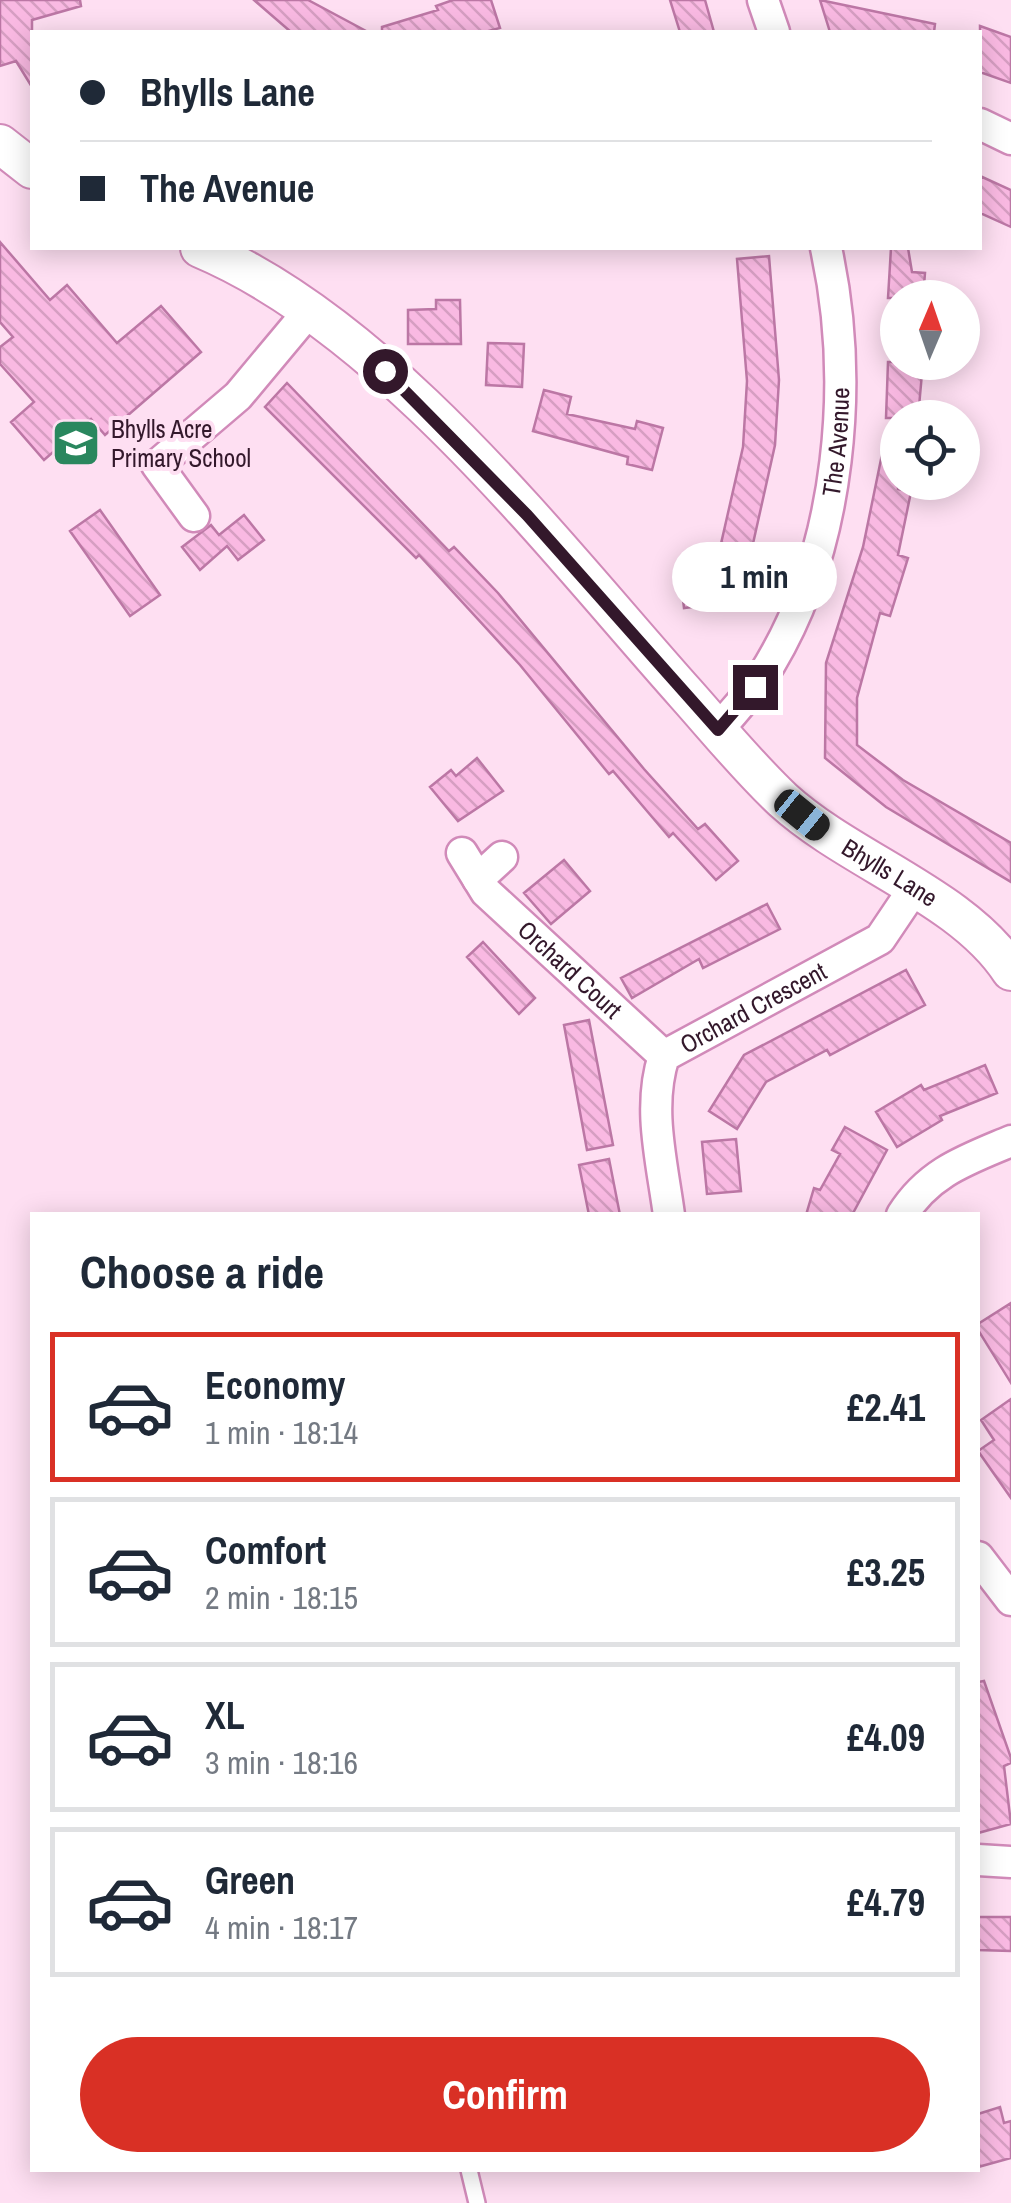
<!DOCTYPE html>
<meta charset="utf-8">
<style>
:root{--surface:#fff;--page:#f2f2f3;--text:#1f2937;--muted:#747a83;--line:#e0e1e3;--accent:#d93025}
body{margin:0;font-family:"Archivo Narrow",sans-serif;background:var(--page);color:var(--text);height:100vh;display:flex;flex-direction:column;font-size:38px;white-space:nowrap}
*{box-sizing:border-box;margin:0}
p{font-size:32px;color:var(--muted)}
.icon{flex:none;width:55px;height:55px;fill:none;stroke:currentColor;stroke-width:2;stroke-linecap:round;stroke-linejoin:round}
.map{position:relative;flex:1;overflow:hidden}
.drawer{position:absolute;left:30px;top:1212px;width:950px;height:960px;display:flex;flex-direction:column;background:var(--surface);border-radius:0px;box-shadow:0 5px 25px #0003}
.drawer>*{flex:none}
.banner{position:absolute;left:30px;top:30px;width:952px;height:220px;border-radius:0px;box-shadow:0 5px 25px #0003;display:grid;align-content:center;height:220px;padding:0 50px;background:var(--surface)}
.needle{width:65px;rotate:2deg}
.fabs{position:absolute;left:880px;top:280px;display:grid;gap:20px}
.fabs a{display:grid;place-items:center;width:100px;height:100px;border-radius:50%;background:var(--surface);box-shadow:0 5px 25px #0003;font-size:50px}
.end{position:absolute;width:45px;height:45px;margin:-22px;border:12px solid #33182b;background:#fff;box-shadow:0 0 0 5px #fff}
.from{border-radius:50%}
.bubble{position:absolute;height:70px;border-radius:35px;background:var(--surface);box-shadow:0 5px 25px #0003;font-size:32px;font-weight:700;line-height:70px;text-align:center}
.car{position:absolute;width:30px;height:60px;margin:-30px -15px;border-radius:12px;box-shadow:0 0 8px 2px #0007;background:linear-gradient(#222 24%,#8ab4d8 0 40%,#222 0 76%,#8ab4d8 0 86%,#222 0)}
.banner b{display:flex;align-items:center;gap:35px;height:95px;font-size:38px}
.banner b+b{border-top:2px solid var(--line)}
.banner i{width:25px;height:25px;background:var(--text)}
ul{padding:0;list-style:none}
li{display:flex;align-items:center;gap:30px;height:150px;margin:0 20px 15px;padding:0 30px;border:5px solid var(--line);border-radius:0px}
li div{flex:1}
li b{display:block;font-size:38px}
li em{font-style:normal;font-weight:700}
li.current{border-color:var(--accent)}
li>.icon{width:90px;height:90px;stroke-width:1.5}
h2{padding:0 50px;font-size:45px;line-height:120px}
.primary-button{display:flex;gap:20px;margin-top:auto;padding:20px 50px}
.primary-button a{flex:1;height:115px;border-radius:60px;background:var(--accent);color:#fff;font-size:40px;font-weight:700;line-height:115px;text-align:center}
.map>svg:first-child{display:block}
</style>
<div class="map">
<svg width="1011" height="2203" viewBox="0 0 1011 2203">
<defs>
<pattern id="building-back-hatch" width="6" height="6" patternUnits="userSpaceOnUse" patternTransform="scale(2.5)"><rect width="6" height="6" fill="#f9b9e2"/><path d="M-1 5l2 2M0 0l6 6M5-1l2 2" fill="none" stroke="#d69ec2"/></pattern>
</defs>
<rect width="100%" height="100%" fill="#fedff2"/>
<!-- building -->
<path fill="url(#building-back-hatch)" stroke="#bc77a5" stroke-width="2.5" d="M0,0H80L81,6L32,20V87L16,61L0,66Z
M254,0H308L368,32H291Z
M453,0H491L500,28L485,32H382V27L438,10L436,6Z
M670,0H705L714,32H680Z
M820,0L935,24L934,32H830Z
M980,26L1011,37V83L980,72Z
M980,176L1011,190V227L980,213Z
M0,242L50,300L67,285L117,343L161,306L201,352L105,435L91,419L44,460L11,422L34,402L0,364V347L13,337L0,322Z
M891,248H908L912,272L925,273L923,298H888Z
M769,256L779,380L775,445L750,557L741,555L746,600L684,608L680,574L715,570L743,447L747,381L737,259Z
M436,300H460L461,344H408V310L436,309Z
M488,343L524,344L522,387L486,385Z
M888,362H923L918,418H886Z
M287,383L449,551L454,547L498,593L644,769L698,829L705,824L738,861L716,880L673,833L669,837L613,771L609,774L520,665L419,555L416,558L265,407Z
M544,390L571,397L567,414L635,429L637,421L663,428L652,470L627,464L628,457L533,431Z
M887,430L898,431V489L911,492L898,555L908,558L890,616L880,613L857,698V745L903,780L1011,843V882L886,807L825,758L826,663L863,547Z
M100,510L160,595L130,616L70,531Z
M244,515L264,540L238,560L227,546L200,570L182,547L211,525L219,535Z
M477,758L503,791L458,821L430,787L451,770L456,776Z
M564,860L590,891L551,924L524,893Z
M767,904L780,929L703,968L699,959L632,998L621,978Z
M483,942L535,998L519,1014L467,957Z
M906,970L925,1005L830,1055L827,1050L766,1082L737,1129L709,1111L744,1055Z
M589,1020L613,1145L587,1150L564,1025Z
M985,1065L997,1093L940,1116L942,1120L897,1147L876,1112L921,1085L924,1090Z
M845,1127L887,1150L852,1215H806L814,1188L820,1190L840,1154L832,1150Z
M736,1139L741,1191L707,1194L702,1142Z
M609,1159L620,1215H589L579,1165Z
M1011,1303V1383L978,1330V1324Z
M1011,1399V1498L978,1451L994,1440L981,1420Z
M984,1681L1011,1758V1763L1004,1766L1011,1824L978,1833V1682Z
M978,1917H1011V1951L978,1950Z
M1000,2107L1004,2123L1011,2121V2158L978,2167V2114Z"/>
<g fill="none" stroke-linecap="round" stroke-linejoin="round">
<!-- service casing -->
<g stroke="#d18ab9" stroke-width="20">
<path id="service" d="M469,2170L477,2203"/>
</g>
<!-- minor casing -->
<g stroke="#d18ab9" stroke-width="35">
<g id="minor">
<path d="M763,0L774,32"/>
<path d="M980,124L1011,139"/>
<path d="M194,516L157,465L238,396L309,311"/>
<path id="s1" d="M718,730C736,708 756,688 770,664C841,545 855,381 826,248"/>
<path id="s2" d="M462,853L486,892L664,1056"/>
<path d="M478,879L502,857"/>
<path id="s3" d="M669,1215C662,1162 647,1107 664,1056L880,939L913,890"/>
<path d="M902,1215C929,1172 966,1160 1011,1141"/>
<path d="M978,1557L1011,1600"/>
<path d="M978,1860L1011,1862"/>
</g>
</g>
<!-- tertiary casing -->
<g stroke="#d18ab9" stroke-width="42">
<g id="tertiary">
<path d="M0,144L32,169"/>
<path id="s4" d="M200,248C387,327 552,544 686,694C718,730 748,767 783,800C850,861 963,897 1011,971"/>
</g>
</g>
<!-- service -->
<use href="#service" stroke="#fff" stroke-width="15"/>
<!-- minor -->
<use href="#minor" stroke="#fff" stroke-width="30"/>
<!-- tertiary -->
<use href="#tertiary" stroke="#fff" stroke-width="38"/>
</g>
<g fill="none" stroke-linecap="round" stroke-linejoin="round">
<!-- route -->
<path stroke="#33182b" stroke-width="12" d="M385,371L527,515L718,730L755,687"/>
</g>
<!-- icons -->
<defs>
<g id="school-square" transform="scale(2.5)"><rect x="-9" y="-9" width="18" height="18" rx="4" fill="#2a875e" stroke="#fedff2"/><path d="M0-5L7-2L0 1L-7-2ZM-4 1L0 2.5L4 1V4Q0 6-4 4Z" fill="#fff"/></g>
</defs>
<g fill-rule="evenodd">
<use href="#school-square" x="76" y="443"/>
</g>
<g text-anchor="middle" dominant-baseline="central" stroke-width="8" stroke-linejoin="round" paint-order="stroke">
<!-- poi labels -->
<g font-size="25" fill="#33182b" stroke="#fedff2" text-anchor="start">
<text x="111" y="429">Bhylls Acre<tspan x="111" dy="29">Primary School</tspan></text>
</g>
<!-- street labels -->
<g font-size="25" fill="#33182b" stroke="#fedff2">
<text stroke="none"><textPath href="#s1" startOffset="318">The Avenue</textPath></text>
<text stroke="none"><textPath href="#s4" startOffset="938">Bhylls Lane</textPath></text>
<text stroke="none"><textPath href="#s2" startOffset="160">Orchard Court</textPath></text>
<text stroke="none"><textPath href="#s3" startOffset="262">Orchard Crescent</textPath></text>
</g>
</g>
</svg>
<div class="fabs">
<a><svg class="needle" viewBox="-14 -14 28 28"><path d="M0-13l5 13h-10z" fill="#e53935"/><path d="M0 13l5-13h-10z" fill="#747a83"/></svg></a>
<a><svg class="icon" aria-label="locate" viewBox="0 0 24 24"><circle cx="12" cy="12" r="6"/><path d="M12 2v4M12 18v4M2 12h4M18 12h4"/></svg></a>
</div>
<i class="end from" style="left:385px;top:371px"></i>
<i class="end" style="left:755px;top:687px"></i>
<div class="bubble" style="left:672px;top:542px;width:165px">1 min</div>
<i class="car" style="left:802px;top:815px;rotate:129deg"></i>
<div class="banner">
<b><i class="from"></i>Bhylls Lane</b>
<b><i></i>The Avenue</b>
</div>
<section class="drawer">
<h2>Choose a ride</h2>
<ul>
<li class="current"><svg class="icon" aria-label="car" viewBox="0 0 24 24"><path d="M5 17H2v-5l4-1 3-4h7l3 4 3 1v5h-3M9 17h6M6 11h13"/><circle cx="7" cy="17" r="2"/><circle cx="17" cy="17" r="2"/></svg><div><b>Economy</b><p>1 min · 18:14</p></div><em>£2.41</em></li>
<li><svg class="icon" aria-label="car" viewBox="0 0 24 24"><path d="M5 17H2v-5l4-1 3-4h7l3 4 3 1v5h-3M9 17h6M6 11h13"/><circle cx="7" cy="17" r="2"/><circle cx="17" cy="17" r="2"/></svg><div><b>Comfort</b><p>2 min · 18:15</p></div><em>£3.25</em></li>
<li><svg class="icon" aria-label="car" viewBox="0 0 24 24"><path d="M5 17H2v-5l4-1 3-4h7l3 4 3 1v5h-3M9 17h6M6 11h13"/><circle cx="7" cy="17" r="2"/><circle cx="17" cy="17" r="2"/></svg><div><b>XL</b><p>3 min · 18:16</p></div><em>£4.09</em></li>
<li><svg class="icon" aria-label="car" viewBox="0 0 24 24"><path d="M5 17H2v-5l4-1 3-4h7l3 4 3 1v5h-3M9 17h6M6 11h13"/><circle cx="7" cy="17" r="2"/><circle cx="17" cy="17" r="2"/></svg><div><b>Green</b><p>4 min · 18:17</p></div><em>£4.79</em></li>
</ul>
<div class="primary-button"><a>Confirm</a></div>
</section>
</div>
